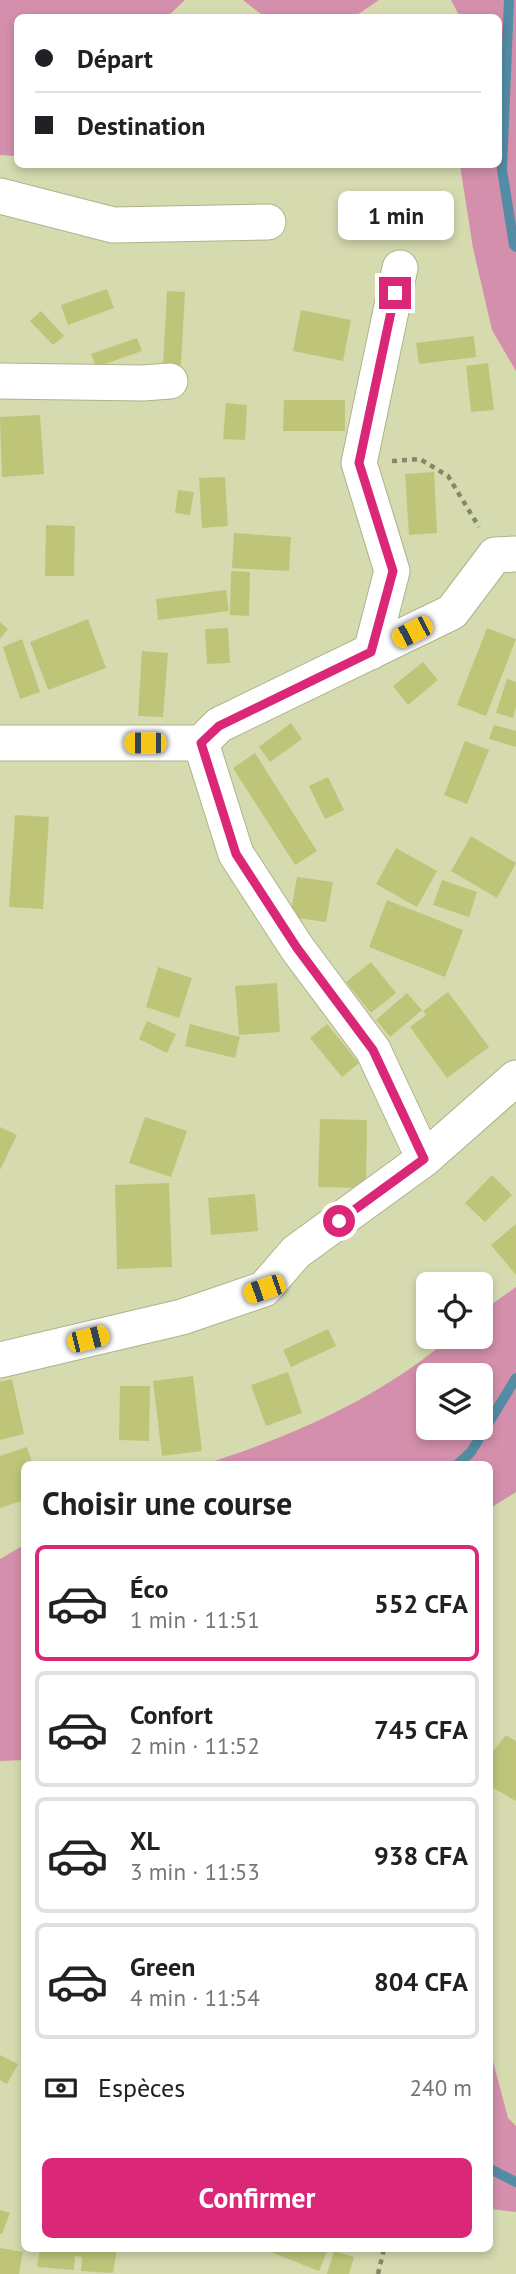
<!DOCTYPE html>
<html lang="fr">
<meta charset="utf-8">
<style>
:root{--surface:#fff;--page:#f6f6f6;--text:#202124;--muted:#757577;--line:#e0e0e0;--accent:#db2777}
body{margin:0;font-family:"PT Sans",sans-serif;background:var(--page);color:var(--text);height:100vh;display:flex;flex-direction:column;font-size:26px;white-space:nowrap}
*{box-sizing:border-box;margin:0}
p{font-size:23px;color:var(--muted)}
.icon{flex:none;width:38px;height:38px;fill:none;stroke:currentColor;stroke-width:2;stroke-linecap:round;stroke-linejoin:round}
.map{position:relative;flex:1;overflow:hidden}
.drawer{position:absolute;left:21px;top:1461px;width:472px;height:791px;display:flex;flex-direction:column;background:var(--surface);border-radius:10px;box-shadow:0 4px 10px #0003}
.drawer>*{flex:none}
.guide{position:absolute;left:14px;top:14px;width:488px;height:154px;border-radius:10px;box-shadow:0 4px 10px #0003;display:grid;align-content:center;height:154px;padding:0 21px;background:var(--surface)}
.controls{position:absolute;left:416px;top:1272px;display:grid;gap:14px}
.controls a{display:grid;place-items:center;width:77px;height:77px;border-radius:10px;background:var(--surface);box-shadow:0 4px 10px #0003;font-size:35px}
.end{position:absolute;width:32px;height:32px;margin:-16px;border:9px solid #db2777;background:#fff;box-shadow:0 0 0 4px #fff}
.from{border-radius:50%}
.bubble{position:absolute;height:49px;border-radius:10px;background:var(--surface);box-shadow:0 4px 10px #0003;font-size:23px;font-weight:800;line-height:49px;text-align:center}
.car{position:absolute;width:21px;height:42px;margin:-21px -10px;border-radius:9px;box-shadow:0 0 5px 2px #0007;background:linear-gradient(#f5c518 24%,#345 0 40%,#f5c518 0 76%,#345 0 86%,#f5c518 0)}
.guide b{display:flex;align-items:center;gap:24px;height:66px;font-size:26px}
.guide b+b{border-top:2px solid var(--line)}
.guide i{width:18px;height:18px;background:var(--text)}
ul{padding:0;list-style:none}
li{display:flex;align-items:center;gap:21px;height:116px;margin:0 14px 10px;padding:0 7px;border:4px solid var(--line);border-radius:10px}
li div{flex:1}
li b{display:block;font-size:26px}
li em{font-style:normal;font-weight:800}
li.active{border-color:var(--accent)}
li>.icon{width:63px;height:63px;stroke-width:1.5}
h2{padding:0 21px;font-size:32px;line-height:84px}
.pay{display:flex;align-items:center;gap:18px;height:77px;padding:0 21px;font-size:26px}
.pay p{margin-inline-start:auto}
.cta{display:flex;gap:14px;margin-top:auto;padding:14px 21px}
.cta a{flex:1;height:80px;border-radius:10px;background:var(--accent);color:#fff;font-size:28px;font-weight:800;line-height:80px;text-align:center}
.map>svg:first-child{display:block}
</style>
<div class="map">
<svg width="516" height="2274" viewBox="0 0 516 2274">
<rect width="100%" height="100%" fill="#d5daaf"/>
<!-- green -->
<path fill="#d38fab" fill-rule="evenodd" d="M0,0H185L167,17L18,18L17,156L0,155Z
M243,0H379L354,17L266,18Z
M451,0H516V371L492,330L473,248L460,165L499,164V18L460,17Z
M516,1287V1492L492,1507L490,1508V1465H202C291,1437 380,1398 451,1337H481V1312ZM429,1376H481V1428H429Z
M24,1545V1760L0,1761V1559Z
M490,2050L508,2118L516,2126V2212L490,2209Z"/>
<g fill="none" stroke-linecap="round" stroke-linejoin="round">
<!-- stream -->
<path stroke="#548ca5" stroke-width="10" d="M509,0L502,170L514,245L516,247
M457,1465L471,1452L516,1378
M490,2169L516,2182"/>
</g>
<!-- building -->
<path fill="#bec579" d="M107,289L114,308L68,325L61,305Z
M167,291L185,292L181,365H163Z
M301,310L351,320L343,361L293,351Z
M41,311L64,336L53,345L30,321Z
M474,336L476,357L419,364L416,343Z
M137,338L142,351L96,367L91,354Z
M488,363L494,410L471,412L466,366Z
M284,400H345V431H283Z
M226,403L247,405L245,440L223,439Z
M40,415L44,474L2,477L0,417Z
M434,472L437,533L409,535L405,474Z
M225,477L228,526L202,528L199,478Z
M178,490L194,492L190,515L175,513Z
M46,525L75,526L74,576H45Z
M234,533L291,537L289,571L232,568Z
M231,571L250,572L249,616L230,615Z
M226,590L229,611L158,620L156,599Z
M88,619L106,668L48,690L30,642Z
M0,622L8,629L0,639Z
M228,628L230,663L207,664L205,629Z
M487,628L516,639L486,716L457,705Z
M22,639L40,692L20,699L3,647Z
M142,651L168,653L163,717L138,716Z
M423,662L438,680L408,705L393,686Z
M507,679L516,682V707L513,718L496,713Z
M291,723L302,739L270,762L259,747Z
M494,725L516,731V747L489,739Z
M465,741L489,750L467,804L444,795Z
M255,753L317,851L295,865L233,768Z
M328,777L344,810L325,819L309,786Z
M15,815L49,817L43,909L9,907Z
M471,836L516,863L497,898L451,871Z
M396,848L437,871L417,907L376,884Z
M297,877L333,882L326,922L290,917Z
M442,880L477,892L469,917L433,905Z
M387,900L463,930L445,977L369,947Z
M371,962L396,993L371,1013L346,982Z
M158,967L192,978L179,1018L146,1007Z
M277,983L280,1032L239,1035L235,986Z
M448,992L489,1047L447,1078L410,1027L426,1015L423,1011Z
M407,993L422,1010L390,1037L376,1020Z
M147,1021L176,1034L167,1053L139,1039Z
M190,1024L240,1037L235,1058L185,1046Z
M327,1024L359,1063L342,1077L310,1038Z
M145,1117L187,1131L171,1177L129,1163Z
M320,1119L367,1120L366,1188L318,1187Z
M0,1127L17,1135L0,1170Z
M492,1175L512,1195L485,1222L465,1203Z
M169,1183L172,1267L117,1269L115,1185Z
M255,1194L258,1231L211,1235L208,1198Z
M516,1224V1275L491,1245Z
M328,1329L336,1346L291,1367L283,1350Z
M288,1372L302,1413L266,1426L251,1385Z
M193,1376L202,1451L162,1456L153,1381Z
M12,1379L24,1434L0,1440V1382Z
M120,1386H150L149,1441L119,1440Z
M27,1447L33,1465H24V1500L0,1508V1456Z
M506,1735L516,1741V1801L490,1786V1755Z
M0,2055L18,2064L7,2084L0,2080Z
M0,2210L10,2213L2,2234H0Z
M0,2248L23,2252L19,2274H0Z
M40,2249H117L113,2273L81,2271L82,2257L75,2256L74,2270L37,2267Z
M263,2249H328L319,2271Z
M334,2251L354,2257L349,2274H327Z"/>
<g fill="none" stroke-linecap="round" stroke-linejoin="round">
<!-- minor casing -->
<g stroke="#aeb38a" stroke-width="37">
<path id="minor" d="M0,196L113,225L268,222
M0,381L143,383L170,381
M371,652L392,571L359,463L400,268
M0,743H201L219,725L452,612L495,555L516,554
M201,743L236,854L297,948L373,1050L424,1159L516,1078
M0,1360L182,1317L264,1289L296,1252L424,1159"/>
</g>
<!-- path -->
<path stroke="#848769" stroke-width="4.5" stroke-dasharray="5 5" stroke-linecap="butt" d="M392,461L420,459L448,476L479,527
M378,2274L384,2249"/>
<!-- minor -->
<use href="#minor" stroke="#fff" stroke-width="35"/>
</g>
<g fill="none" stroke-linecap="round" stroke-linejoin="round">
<!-- route -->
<path stroke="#db2777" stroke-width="9" d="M339,1221L424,1159L373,1050L297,948L236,854L201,743L219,726L371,652L393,571L359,463L395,293"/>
</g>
</svg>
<div class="controls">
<a><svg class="icon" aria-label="locate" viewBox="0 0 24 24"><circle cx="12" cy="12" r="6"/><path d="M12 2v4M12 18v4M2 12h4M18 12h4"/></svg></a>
<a><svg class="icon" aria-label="layers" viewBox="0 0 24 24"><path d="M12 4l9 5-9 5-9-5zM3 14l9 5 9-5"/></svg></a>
</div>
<i class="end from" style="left:339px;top:1221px"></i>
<i class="end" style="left:395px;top:293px"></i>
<div class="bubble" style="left:338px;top:191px;width:116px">1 min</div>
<i class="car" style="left:412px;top:632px;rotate:243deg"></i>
<i class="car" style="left:145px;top:743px;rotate:270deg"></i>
<i class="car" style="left:264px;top:1289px;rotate:251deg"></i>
<i class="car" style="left:88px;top:1339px;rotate:76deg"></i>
<div class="guide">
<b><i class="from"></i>Départ</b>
<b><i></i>Destination</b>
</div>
<section class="drawer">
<h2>Choisir une course</h2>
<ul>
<li class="active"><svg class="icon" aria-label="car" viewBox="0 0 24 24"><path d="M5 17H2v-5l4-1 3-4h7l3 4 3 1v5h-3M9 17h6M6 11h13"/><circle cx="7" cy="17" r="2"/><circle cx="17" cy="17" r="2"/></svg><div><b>Éco</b><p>1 min · 11:51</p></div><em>552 CFA</em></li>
<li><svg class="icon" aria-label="car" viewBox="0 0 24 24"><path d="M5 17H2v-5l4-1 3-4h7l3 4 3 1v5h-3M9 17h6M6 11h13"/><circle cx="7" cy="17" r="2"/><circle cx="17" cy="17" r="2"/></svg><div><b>Confort</b><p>2 min · 11:52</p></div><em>745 CFA</em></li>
<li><svg class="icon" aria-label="car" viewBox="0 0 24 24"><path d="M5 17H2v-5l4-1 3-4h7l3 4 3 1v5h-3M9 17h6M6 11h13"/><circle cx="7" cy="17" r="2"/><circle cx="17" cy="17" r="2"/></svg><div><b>XL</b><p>3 min · 11:53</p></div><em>938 CFA</em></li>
<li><svg class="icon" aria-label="car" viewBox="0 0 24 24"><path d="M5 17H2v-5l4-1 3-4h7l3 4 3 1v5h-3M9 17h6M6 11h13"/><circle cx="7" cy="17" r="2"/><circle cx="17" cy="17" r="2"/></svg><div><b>Green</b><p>4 min · 11:54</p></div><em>804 CFA</em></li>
</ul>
<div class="pay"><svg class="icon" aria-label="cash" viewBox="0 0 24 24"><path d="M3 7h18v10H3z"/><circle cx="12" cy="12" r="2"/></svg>Espèces<p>240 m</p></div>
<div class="cta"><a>Confirmer</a></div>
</section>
</div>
